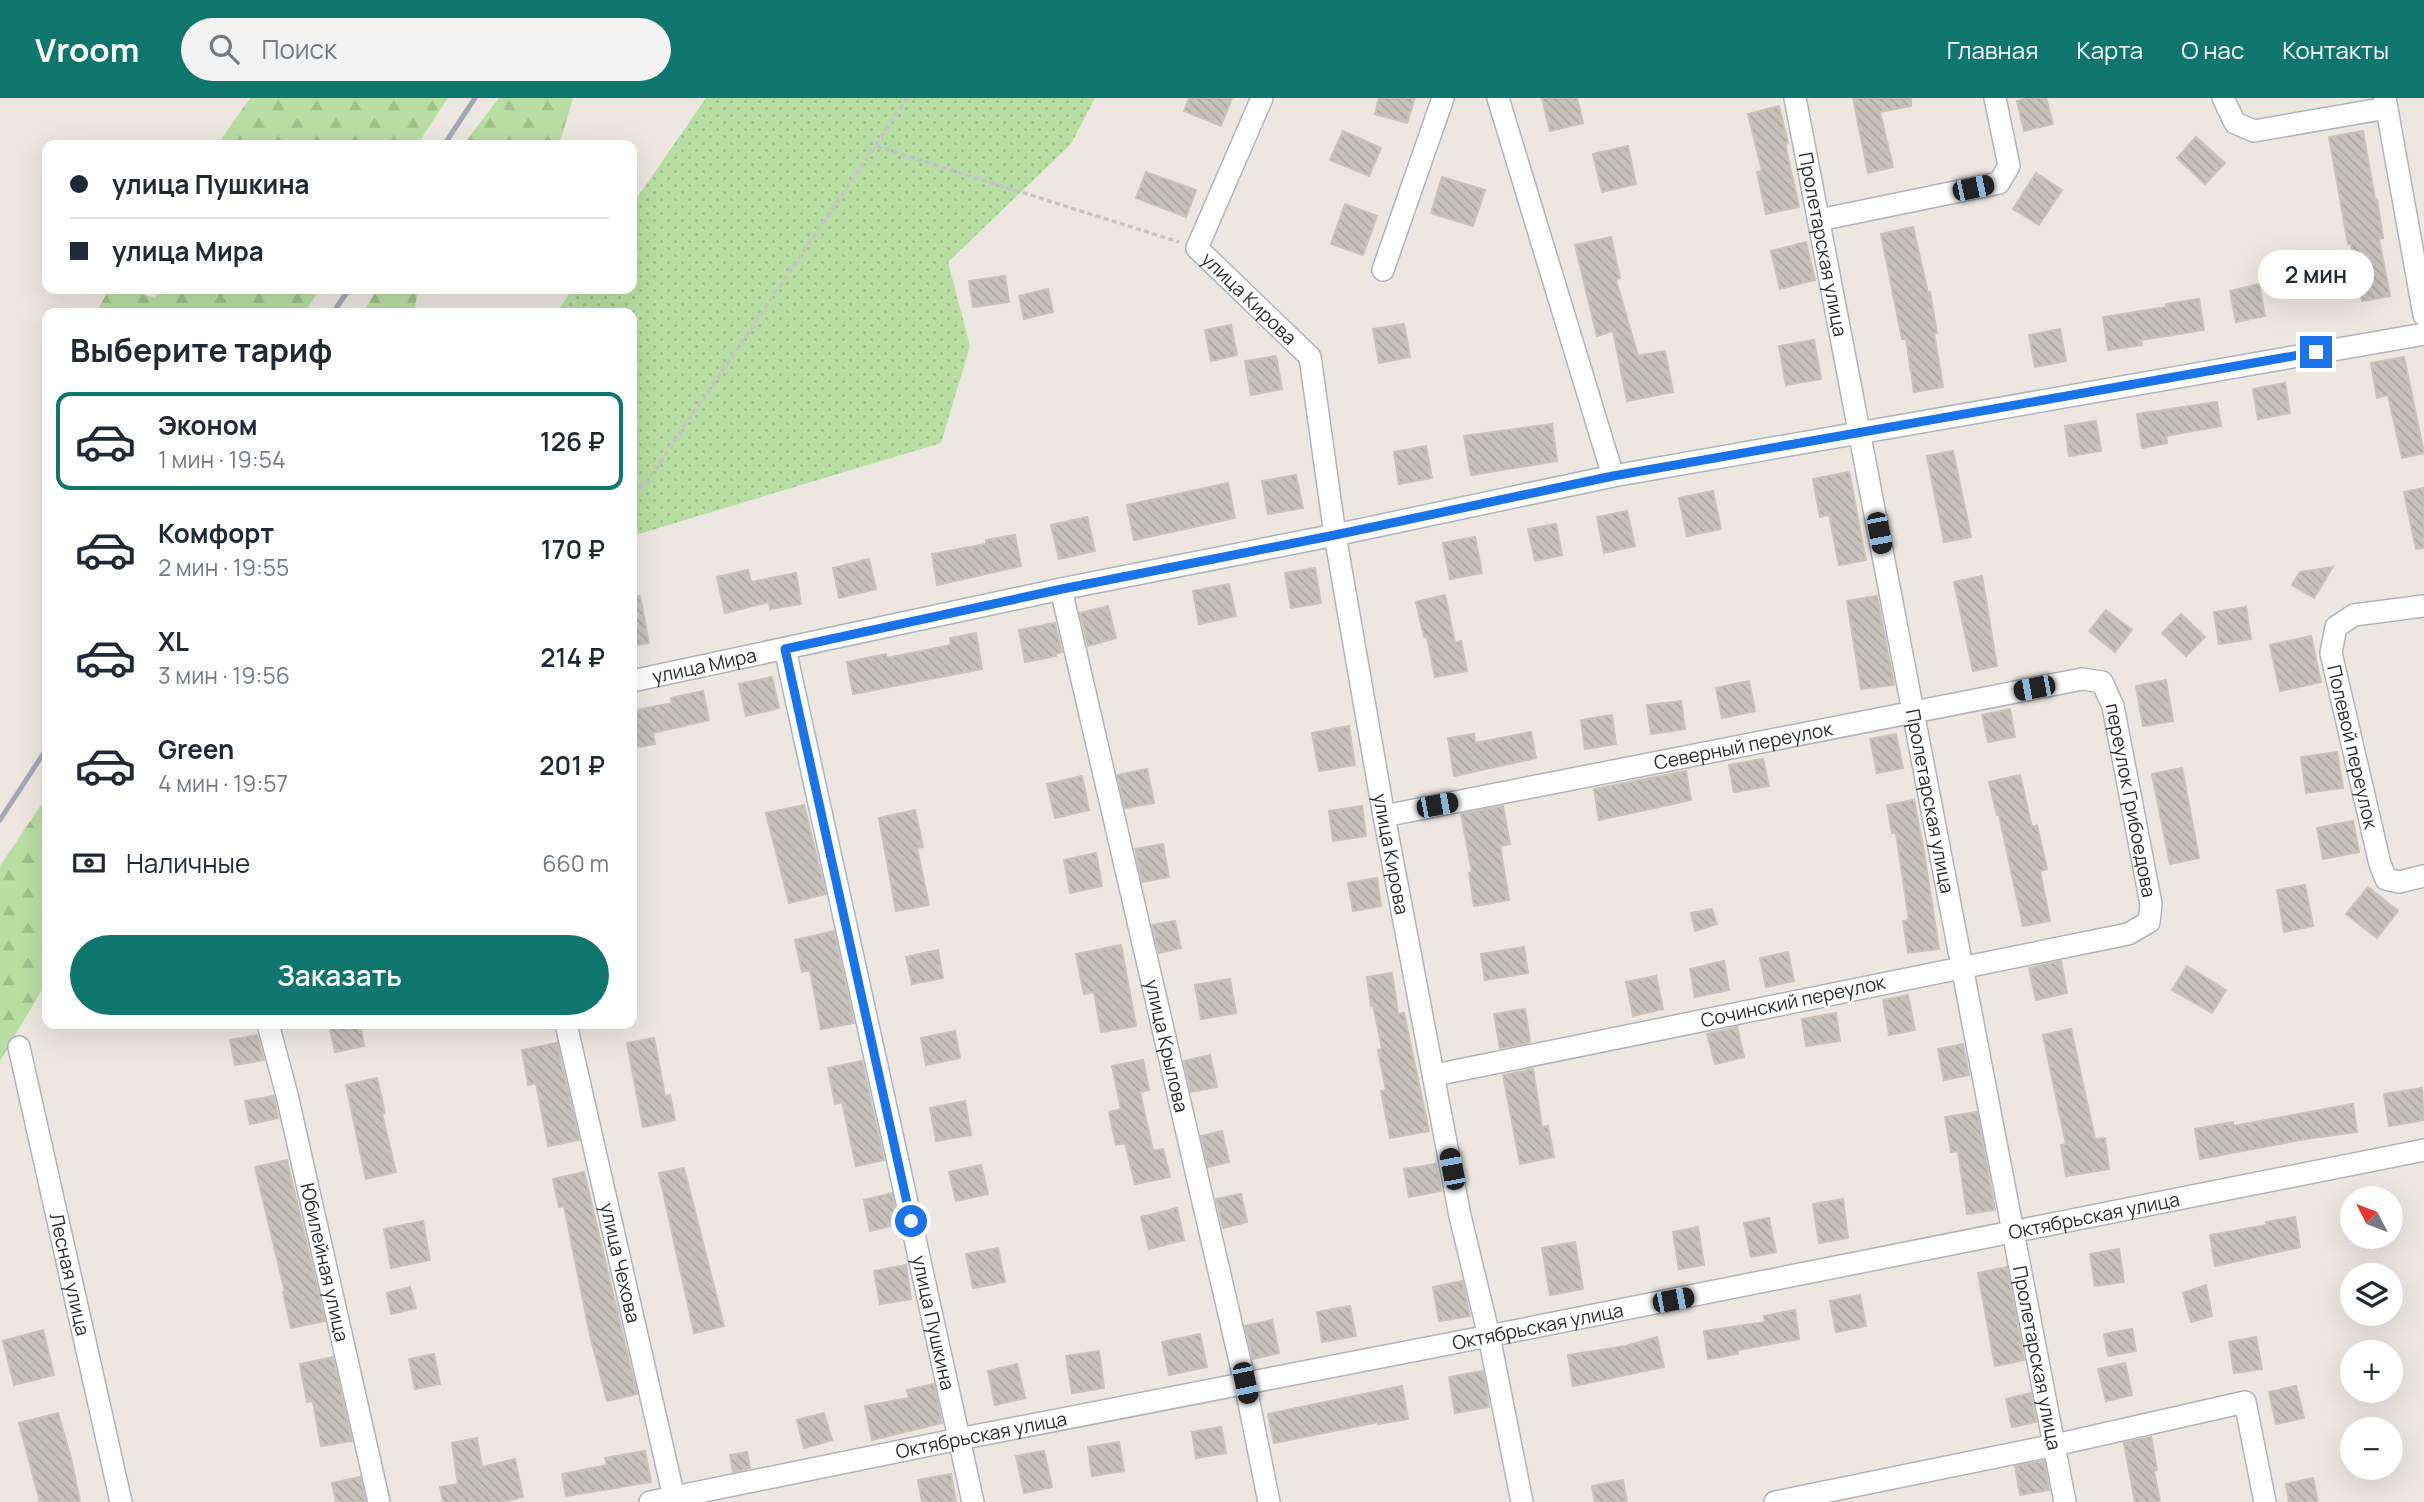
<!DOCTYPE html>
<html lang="ru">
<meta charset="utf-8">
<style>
:root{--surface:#fff;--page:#f2f2f3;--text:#1f2937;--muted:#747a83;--line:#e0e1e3;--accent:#0f766e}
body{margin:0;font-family:Manrope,sans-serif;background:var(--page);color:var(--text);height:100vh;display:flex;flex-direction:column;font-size:26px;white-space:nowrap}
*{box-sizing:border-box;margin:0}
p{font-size:23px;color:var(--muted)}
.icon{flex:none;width:38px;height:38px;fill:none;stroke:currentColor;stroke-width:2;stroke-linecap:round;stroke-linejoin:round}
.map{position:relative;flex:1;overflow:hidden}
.side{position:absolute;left:42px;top:210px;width:595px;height:721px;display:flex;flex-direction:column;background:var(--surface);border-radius:14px;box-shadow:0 7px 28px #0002}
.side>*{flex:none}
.hud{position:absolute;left:42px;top:42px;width:595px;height:154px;border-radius:14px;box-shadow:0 7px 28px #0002;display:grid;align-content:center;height:154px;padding:0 28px;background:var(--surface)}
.needle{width:46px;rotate:312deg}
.buttons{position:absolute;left:2340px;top:1088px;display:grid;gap:14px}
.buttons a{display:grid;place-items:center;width:63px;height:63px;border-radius:50%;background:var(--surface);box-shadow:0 7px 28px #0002;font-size:35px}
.end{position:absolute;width:32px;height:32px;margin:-16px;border:9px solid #1a73e8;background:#fff;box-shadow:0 0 0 4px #fff}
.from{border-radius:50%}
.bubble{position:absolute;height:49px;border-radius:24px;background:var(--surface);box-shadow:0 7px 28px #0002;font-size:23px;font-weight:600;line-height:49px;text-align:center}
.car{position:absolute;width:21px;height:42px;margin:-21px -10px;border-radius:9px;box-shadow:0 0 5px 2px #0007;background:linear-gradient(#222 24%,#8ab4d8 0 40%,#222 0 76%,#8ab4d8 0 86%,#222 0)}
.hud b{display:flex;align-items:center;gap:24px;height:66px;font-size:26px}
.hud b+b{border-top:2px solid var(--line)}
.hud i{width:18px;height:18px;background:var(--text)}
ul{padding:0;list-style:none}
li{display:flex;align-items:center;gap:21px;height:98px;margin:0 14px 10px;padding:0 14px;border:4px solid transparent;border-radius:14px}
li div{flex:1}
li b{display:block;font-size:26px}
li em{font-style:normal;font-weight:600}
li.current{border-color:var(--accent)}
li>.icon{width:63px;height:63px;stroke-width:1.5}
h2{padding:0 28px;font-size:32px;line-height:84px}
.pay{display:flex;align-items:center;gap:18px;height:77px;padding:0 28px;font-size:26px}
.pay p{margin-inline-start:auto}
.action{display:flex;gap:14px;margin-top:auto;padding:14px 28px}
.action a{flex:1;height:80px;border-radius:42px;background:var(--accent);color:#fff;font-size:28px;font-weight:600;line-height:80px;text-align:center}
header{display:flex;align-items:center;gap:42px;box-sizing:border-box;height:98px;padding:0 35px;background:var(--accent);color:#fff}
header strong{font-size:33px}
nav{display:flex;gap:38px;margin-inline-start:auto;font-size:24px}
.search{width:490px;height:63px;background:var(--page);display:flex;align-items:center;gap:18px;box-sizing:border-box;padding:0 24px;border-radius:38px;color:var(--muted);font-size:26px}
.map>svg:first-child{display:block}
</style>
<header>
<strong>Vroom</strong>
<div class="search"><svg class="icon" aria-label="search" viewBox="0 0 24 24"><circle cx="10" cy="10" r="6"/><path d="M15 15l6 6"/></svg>Поиск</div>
<nav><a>Главная</a><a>Карта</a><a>О нас</a><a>Контакты</a></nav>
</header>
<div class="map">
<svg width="2424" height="1404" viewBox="0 0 2424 1404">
<defs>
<pattern id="forest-firs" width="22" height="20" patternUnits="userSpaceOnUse" patternTransform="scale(1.75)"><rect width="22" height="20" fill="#b9dea3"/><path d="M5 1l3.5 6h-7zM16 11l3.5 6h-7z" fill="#9fbf8d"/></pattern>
<pattern id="garden-dots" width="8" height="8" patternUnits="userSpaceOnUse" patternTransform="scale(1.75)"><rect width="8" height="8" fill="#b9dea3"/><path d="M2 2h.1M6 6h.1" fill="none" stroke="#9fbf8d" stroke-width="1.8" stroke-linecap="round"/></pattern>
<pattern id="building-back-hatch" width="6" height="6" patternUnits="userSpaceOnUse" patternTransform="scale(1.75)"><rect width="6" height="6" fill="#c6c2bc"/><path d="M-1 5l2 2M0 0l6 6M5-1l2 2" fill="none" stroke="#aaa7a2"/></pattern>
</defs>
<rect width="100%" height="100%" fill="#ede7e1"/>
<!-- forest -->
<path fill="url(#forest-firs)" d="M250,0H448L417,47H217Z
M499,0H573L559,47H463Z
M109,191H123L155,200L159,191H320L304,215H96Z
M377,191H418L414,215H363Z
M47,698V883L0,963V768Z"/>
<!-- garden -->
<path fill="url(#garden-dots)" d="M706,0H1095L1071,46L948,164L970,248L941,345L632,438V215H556L573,191H632V107Z"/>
<!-- building -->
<path fill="url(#building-back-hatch)" stroke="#c9c3ba" stroke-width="2" d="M1189,0H1232L1221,28L1184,13Z
M1379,0H1415L1407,25L1375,16Z
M1542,0H1577L1583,25L1550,33Z
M1853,0H1911V8L1880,14L1893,69L1868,75Z
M2028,0H2046L2053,26L2024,33L2017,3Z
M1779,8L1788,45L1785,46L1799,109L1766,116L1757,74L1762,73L1748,16Z
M1343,33L1381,50L1369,78L1330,62Z
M2363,33L2375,101H2377L2383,140L2379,141L2390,198L2362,203L2351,146H2348L2329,39Z
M2196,39L2225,65L2205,86L2177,60Z
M1628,48L1636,86L1602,94L1593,56Z
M1146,74L1196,92L1186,119L1136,100Z
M2036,75L2062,92L2039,127L2013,111Z
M1442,79L1485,92L1473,128L1431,115Z
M1345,106L1377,118L1363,157L1331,146Z
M1913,129L1928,195L1930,194L1937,235H1934L1943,289L1914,294L1906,241H1902L1881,136Z
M1611,139L1620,180L1616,182L1638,258L1665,253L1673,294L1627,303L1613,233L1597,238L1575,147Z
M1806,144L1815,182L1780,191L1771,153Z
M1005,178L1009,204L973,209L969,183Z
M2259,186L2265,218L2236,224L2230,193Z
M1048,191L1053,214L1024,221L1019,198Z
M2199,201L2204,232L2141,242L2142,247L2108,252L2103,219L2166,209V206Z
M1404,226L1410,259L1379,265L1373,231Z
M1231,227L1237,257L1211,263L1205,232Z
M2060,231L2066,263L2035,269L2029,237Z
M1814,242L1821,281L1786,287L1779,248Z
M1276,258L1282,291L1251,297L1245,263Z
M2404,259L2424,355L2402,360L2388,297L2377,300L2371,265Z
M2285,285L2290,315L2258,321L2253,291Z
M2217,304L2221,328L2166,338L2167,345L2142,350L2137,316Z
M2096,323L2101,353L2069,358L2065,328Z
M1552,326L1557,363L1471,377L1464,338Z
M1426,348L1432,380L1399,386L1394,354Z
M1953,353L1971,439L1944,444L1927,358Z
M1849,374L1866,462L1839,467L1829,417L1820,419L1813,381Z
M1296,377L1303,410L1268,416L1262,383Z
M1228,385L1235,420L1134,442L1127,407Z
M2424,390V450L2416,451L2404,394Z
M1713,393L1721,431L1687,438L1679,400Z
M1627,413L1635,448L1604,455L1597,419Z
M1087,419L1095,453L1059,461L1051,427Z
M1556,426L1562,457L1535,463L1528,431Z
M1015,437L1021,468L937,487L932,456L986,446V442Z
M1475,439L1482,475L1450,481L1443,445Z
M869,461L876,491L839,500L833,470Z
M2333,469L2314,500L2292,487L2300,474Z
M1315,470L1321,505L1291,510L1285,475Z
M748,472L751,484L796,475L801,506L770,511L769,504L725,515L717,479Z
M1982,478L1997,568L1973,573L1954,484Z
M1229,486L1236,518L1199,526L1193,493Z
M1445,497L1455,545L1461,543L1467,573L1435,579L1427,539H1424L1416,504Z
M632,498H640L649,545L632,548Z
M1877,498L1894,587L1861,591L1847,503Z
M1108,508L1116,540L1088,548L1080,515Z
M2246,509L2251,541L2219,546L2214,514Z
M2106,512L2132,532L2115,554L2089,533Z
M2181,516L2205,539L2186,558L2162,535Z
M1055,525L1062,554L1056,556V558L1025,564L1019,532Z
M976,535L982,571L853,596L847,564L886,556L887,560L951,547L950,540Z
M2311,538L2321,584L2280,593L2270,547Z
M772,579L779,610L746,618L739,586Z
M2166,582L2173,623L2143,628L2136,588Z
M1749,583L1755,613L1722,620L1716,590Z
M703,593L709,622L653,635L655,646L632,650V613L672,605L671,600Z
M1681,603L1685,631L1651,636L1647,607Z
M2010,611L2015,639L1988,644L1982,617Z
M1612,617L1616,646L1585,651L1581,622Z
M1349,628L1355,667L1319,673L1312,635Z
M1531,634L1536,660L1454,678L1448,640L1474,636L1475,645Z
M1896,636L1903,670L1877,675L1870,641Z
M2337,654L2343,690L2306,695L2301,659Z
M1763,661L1769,688L1734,694L1729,667Z
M2182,670L2199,760L2170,766L2152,676Z
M1147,671L1154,705L1125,710L1117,677Z
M1686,673L1691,702L1599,722L1594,691Z
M2020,677L2032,729L2037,727L2047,771L2040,773L2050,823L2023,828L1999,717H1997L1989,684Z
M1082,678L1089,712L1055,720L1047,686Z
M1914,702L1924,754L1939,851L1908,855L1903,823L1909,822L1896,735H1892L1887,707Z
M804,707L826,796L789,805L766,715Z
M1362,708L1366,738L1333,743L1329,713Z
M1503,708L1510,746L1500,748L1509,802L1474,808L1469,775L1472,774L1461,716Z
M915,712L923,749L917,750L929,807L896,813L879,720Z
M2353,723L2359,754L2323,761L2317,730Z
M1163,746L1169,779L1142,784L1135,751Z
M1096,755L1102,788L1070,795L1064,762Z
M1377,780L1381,808L1353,813L1348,785Z
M2305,787L2313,828L2284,834L2277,792Z
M2368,789L2398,813L2377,840L2346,816Z
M1712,811L1717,826L1695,833L1691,815Z
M1175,823L1181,850L1159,855L1152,827Z
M834,833L854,925L821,931L810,872L802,874L795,842Z
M1121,847L1136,928L1101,934L1094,894L1084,896L1076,856Z
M1524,849L1528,875L1485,882L1481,856Z
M938,852L943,880L912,886L906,859Z
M1788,854L1794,883L1766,889L1760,860Z
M1724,863L1729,892L1695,899L1690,871Z
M2061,863L2067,895L2036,902L2029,870Z
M2187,868L2226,892L2212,915L2172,892Z
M1392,875L1398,916L1404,915L1429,1033L1390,1040L1381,993L1386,992L1378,952L1382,951L1373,907L1371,908L1367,879Z
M1656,878L1663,911L1633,918L1626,884Z
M1230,881L1236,915L1201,921L1195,887Z
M1908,897L1915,932L1889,937L1883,902Z
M1525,911L1530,942L1528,945L1500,950L1494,916Z
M1836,915L1840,943L1806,948L1802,921Z
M329,926H360L364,948L335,954Z
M1737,929L1744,959L1715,966L1707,936Z
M2071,931L2095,1041L2105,1040L2109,1071L2066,1078L2061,1047L2066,1046L2043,937Z
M955,933L960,960L926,967L921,940Z
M257,937L264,962L235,967L230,942Z
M654,940L665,998L670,997L675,1022L643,1029L627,945Z
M557,945L579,1042L548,1048L536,985L528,987L522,952Z
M1963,946L1969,977L1944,982L1938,951Z
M1210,957L1217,989L1191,994L1184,963Z
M1143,962L1149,992L1140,994L1153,1053L1163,1051L1170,1079L1135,1086L1125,1045L1116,1047L1109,1014L1121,1011L1112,968Z
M862,963L884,1062L856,1068L842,1004L835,1006L828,970Z
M1533,971L1542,1029L1548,1028L1554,1059L1520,1066L1503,977Z
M377,980L385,1015L382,1016L396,1074L366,1081L346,987Z
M2422,990L2424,1022L2389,1028L2384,996Z
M274,998L278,1020L250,1026L245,1003Z
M965,1003L971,1037L936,1043L930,1010Z
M2353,1006L2357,1034L2305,1041L2200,1061L2195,1031L2233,1024V1028Z
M1977,1014L1995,1112L1967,1116L1958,1053L1951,1054L1945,1019Z
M1222,1033L1229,1064L1208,1069L1201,1038Z
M287,1062L325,1223L291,1230L283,1194H285L255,1069Z
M1436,1066L1441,1093L1409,1099L1404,1071Z
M981,1067L988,1096L956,1103L949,1074Z
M684,1070L724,1228L694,1235L659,1075Z
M584,1074L637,1296L607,1303L590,1237L564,1108L559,1109L553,1081Z
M892,1095L898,1126L870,1133L864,1102Z
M1241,1096L1247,1124L1223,1130L1216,1101Z
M1843,1101L1848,1140L1819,1145L1813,1106Z
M1177,1110L1184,1142L1149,1151L1141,1119Z
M2295,1119L2300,1149L2215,1168L2210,1137L2267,1127L2266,1124Z
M1769,1120L1776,1154L1751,1159L1744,1125Z
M423,1123L430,1162L391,1170L384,1131Z
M1698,1129L1704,1167L1679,1171L1673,1134Z
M1575,1144L1583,1191L1550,1197L1542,1150Z
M998,1150L1005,1184L973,1190L966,1156Z
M2119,1151L2124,1184L2095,1188L2090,1156Z
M906,1167L911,1201L880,1206L874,1173Z
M2007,1169L2024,1262L1995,1268L1978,1175Z
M1462,1183L1470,1218L1439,1223L1433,1189Z
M2206,1187L2212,1218L2191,1224L2183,1195Z
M410,1189L416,1210L391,1216L387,1195Z
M1860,1197L1866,1228L1836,1234L1830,1203Z
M1350,1208L1356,1238L1322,1244L1317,1214Z
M1795,1212L1799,1241L1738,1252V1256L1708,1261L1704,1233L1765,1224L1764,1218Z
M1272,1222L1279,1255L1253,1261L1245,1228Z
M2132,1231L2136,1253L2108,1258L2104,1236Z
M43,1232L54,1277L14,1287L3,1243Z
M1200,1236L1207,1269L1169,1277L1162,1244Z
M1657,1239L1664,1269L1573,1288L1568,1257L1626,1248Z
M2256,1239L2262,1271L2234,1275L2229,1244Z
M1099,1253L1104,1290L1072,1295L1066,1258Z
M434,1256L440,1286L415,1291L409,1261Z
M333,1259L352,1343L321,1348L313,1303L307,1304L300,1266Z
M2125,1265L2132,1297L2106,1303L2098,1271Z
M1017,1266L1025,1300L995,1307L988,1273Z
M1483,1273L1489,1309L1455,1315L1449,1279Z
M934,1286L942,1325L872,1342L865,1308L909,1300L907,1292Z
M1402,1288L1408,1321L1378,1326V1324L1274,1345L1268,1316Z
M2296,1288L2304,1320L2276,1326L2269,1294Z
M2031,1295L2036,1324L2012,1329L2006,1301Z
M58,1315L71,1360L80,1404H40L19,1325Z
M824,1315L832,1342L804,1350L797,1322Z
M1221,1329L1226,1355L1196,1360L1192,1334Z
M2151,1339L2157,1372L2154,1373L2160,1404H2135L2124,1345Z
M477,1340L482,1369L515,1361L523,1399L502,1404H443L440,1389L458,1386L452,1345Z
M1119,1344L1124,1373L1092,1378L1088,1349Z
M645,1353L651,1384L566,1398L562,1376L607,1367L605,1360Z
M1044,1353L1052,1389L1024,1395L1016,1358Z
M747,1354L750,1370L733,1374L730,1357Z
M2044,1363L2049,1392L2020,1397L2015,1368Z
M951,1376L956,1404H922L918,1382Z
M360,1379L366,1404H336L332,1385Z
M2313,1380L2318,1404H2289L2286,1386Z
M1623,1382L1627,1404H1595L1592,1388Z"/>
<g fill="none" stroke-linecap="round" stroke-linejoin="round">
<!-- minor casing -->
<g stroke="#b1b3bc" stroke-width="24">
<g id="minor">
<path id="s1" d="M1262,0L1197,150L1310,259L1335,437L1384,718L1460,1118L1489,1238L1522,1404"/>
<path d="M1498,0L1613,378"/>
<path id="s2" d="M1795,0L2065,1404"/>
<path d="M2223,0L2235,25L2254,33L2387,10"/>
<path d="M2385,0L2424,217"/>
<path d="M1819,122L1999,85L2009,68L1995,0"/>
<path d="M1383,172L1443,0"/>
<path id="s3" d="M1061,491L1245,1285L1269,1404"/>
<path id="s4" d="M2424,508L2354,517L2336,529L2331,555L2380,766L2386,781L2399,784L2424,778"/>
<path id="s5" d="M785,551L973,1404"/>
<path id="s6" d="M632,583L1061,491L1335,437L1613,378L2424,236"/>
<path id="s7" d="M1384,718L2082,581L2102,584L2113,608L2151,806L2149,824L2128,836L1435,977"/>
<path id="s8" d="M268,926L287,997L379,1404"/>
<path id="s9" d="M566,926L675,1404"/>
<path id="s10" d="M19,949L121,1404"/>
<path id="s11" d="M650,1404L959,1341L1489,1238L2424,1052"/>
<path d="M1775,1404L2055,1347L2245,1304L2265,1404"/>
</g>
</g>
<!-- path -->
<path stroke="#c4c4c4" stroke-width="3.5" stroke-dasharray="5 3.5" stroke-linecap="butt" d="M907,0L875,48L1179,144
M632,396L646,385L875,48"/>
<!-- minor -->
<use href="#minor" stroke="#fff" stroke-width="21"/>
<!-- rail -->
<path stroke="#a4a7b5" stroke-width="5" d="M444,47L475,0
M333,215L349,191
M0,722L47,650"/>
</g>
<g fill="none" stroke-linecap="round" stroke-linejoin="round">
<!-- route -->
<path stroke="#1a73e8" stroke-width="9" d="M911,1123L785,551L1062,491L1335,437L1613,378L2316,254"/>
</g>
<g text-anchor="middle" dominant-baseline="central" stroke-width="5" stroke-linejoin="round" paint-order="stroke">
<!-- street labels -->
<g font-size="19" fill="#2d2d2d" stroke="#fff">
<text stroke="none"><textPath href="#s2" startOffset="149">Пролетарская улица</textPath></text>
<text stroke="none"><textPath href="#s1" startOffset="236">улица Кирова</textPath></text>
<text stroke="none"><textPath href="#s6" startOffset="74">улица Мира</textPath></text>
<text stroke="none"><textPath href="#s7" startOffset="366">Северный переулок</textPath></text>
<text stroke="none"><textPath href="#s4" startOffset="215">Полевой переулок</textPath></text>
<text stroke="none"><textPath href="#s2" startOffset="716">Пролетарская улица</textPath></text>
<text stroke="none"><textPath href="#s7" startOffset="854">переулок Грибоедова</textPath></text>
<text stroke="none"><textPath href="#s1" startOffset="824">улица Кирова</textPath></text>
<text transform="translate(1793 903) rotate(-12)">Сочинский переулок</text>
<text stroke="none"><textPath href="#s3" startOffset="469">улица Крылова</textPath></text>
<text stroke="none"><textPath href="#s11" startOffset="1472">Октябрьская улица</textPath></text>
<text stroke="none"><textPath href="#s8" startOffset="245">Юбилейная улица</textPath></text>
<text stroke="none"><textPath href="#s9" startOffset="245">улица Чехова</textPath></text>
<text stroke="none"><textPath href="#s10" startOffset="233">Лесная улица</textPath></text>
<text stroke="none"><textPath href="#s5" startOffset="690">улица Пушкина</textPath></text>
<text stroke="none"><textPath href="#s11" startOffset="905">Октябрьская улица</textPath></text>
<text stroke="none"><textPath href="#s2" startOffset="1283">Пролетарская улица</textPath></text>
<text stroke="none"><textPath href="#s11" startOffset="338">Октябрьская улица</textPath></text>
</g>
</g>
</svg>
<div class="buttons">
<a><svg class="needle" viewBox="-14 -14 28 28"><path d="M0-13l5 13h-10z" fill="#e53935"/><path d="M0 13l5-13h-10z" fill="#747a83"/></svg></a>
<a><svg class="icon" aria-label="layers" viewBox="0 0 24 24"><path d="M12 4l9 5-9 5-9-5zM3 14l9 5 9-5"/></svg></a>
<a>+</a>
<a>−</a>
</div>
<i class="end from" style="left:911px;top:1123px"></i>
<i class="end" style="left:2316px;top:254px"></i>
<div class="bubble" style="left:2258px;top:152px;width:116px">2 мин</div>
<i class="car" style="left:1973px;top:90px;rotate:78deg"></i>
<i class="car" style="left:1879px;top:435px;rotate:169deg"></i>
<i class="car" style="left:2034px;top:590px;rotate:259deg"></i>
<i class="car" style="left:1437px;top:707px;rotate:79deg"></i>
<i class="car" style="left:1452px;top:1071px;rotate:349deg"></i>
<i class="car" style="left:1673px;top:1202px;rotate:79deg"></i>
<i class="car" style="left:1245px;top:1285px;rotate:168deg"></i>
<div class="hud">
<b><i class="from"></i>улица Пушкина</b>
<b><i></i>улица Мира</b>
</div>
<section class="side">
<h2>Выберите тариф</h2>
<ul>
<li class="current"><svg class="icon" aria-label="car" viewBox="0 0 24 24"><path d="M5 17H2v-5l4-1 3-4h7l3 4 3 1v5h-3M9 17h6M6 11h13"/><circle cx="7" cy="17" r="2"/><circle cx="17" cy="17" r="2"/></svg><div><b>Эконом</b><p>1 мин · 19:54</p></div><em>126 ₽</em></li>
<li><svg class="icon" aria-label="car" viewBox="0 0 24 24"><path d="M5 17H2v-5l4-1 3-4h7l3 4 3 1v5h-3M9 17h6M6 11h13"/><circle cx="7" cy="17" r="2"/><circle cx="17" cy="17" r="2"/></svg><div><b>Комфорт</b><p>2 мин · 19:55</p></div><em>170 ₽</em></li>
<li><svg class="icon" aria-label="car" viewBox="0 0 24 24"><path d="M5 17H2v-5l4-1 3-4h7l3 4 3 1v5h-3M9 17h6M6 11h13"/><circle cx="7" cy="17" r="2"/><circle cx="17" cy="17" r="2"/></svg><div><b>XL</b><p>3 мин · 19:56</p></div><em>214 ₽</em></li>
<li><svg class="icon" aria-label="car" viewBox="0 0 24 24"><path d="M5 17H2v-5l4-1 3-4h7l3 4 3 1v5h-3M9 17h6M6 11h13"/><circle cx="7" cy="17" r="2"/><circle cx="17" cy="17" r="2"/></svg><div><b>Green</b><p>4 мин · 19:57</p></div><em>201 ₽</em></li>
</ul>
<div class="pay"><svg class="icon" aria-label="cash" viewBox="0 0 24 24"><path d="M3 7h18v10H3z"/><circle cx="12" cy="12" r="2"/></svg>Наличные<p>660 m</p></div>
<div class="action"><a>Заказать</a></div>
</section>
</div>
